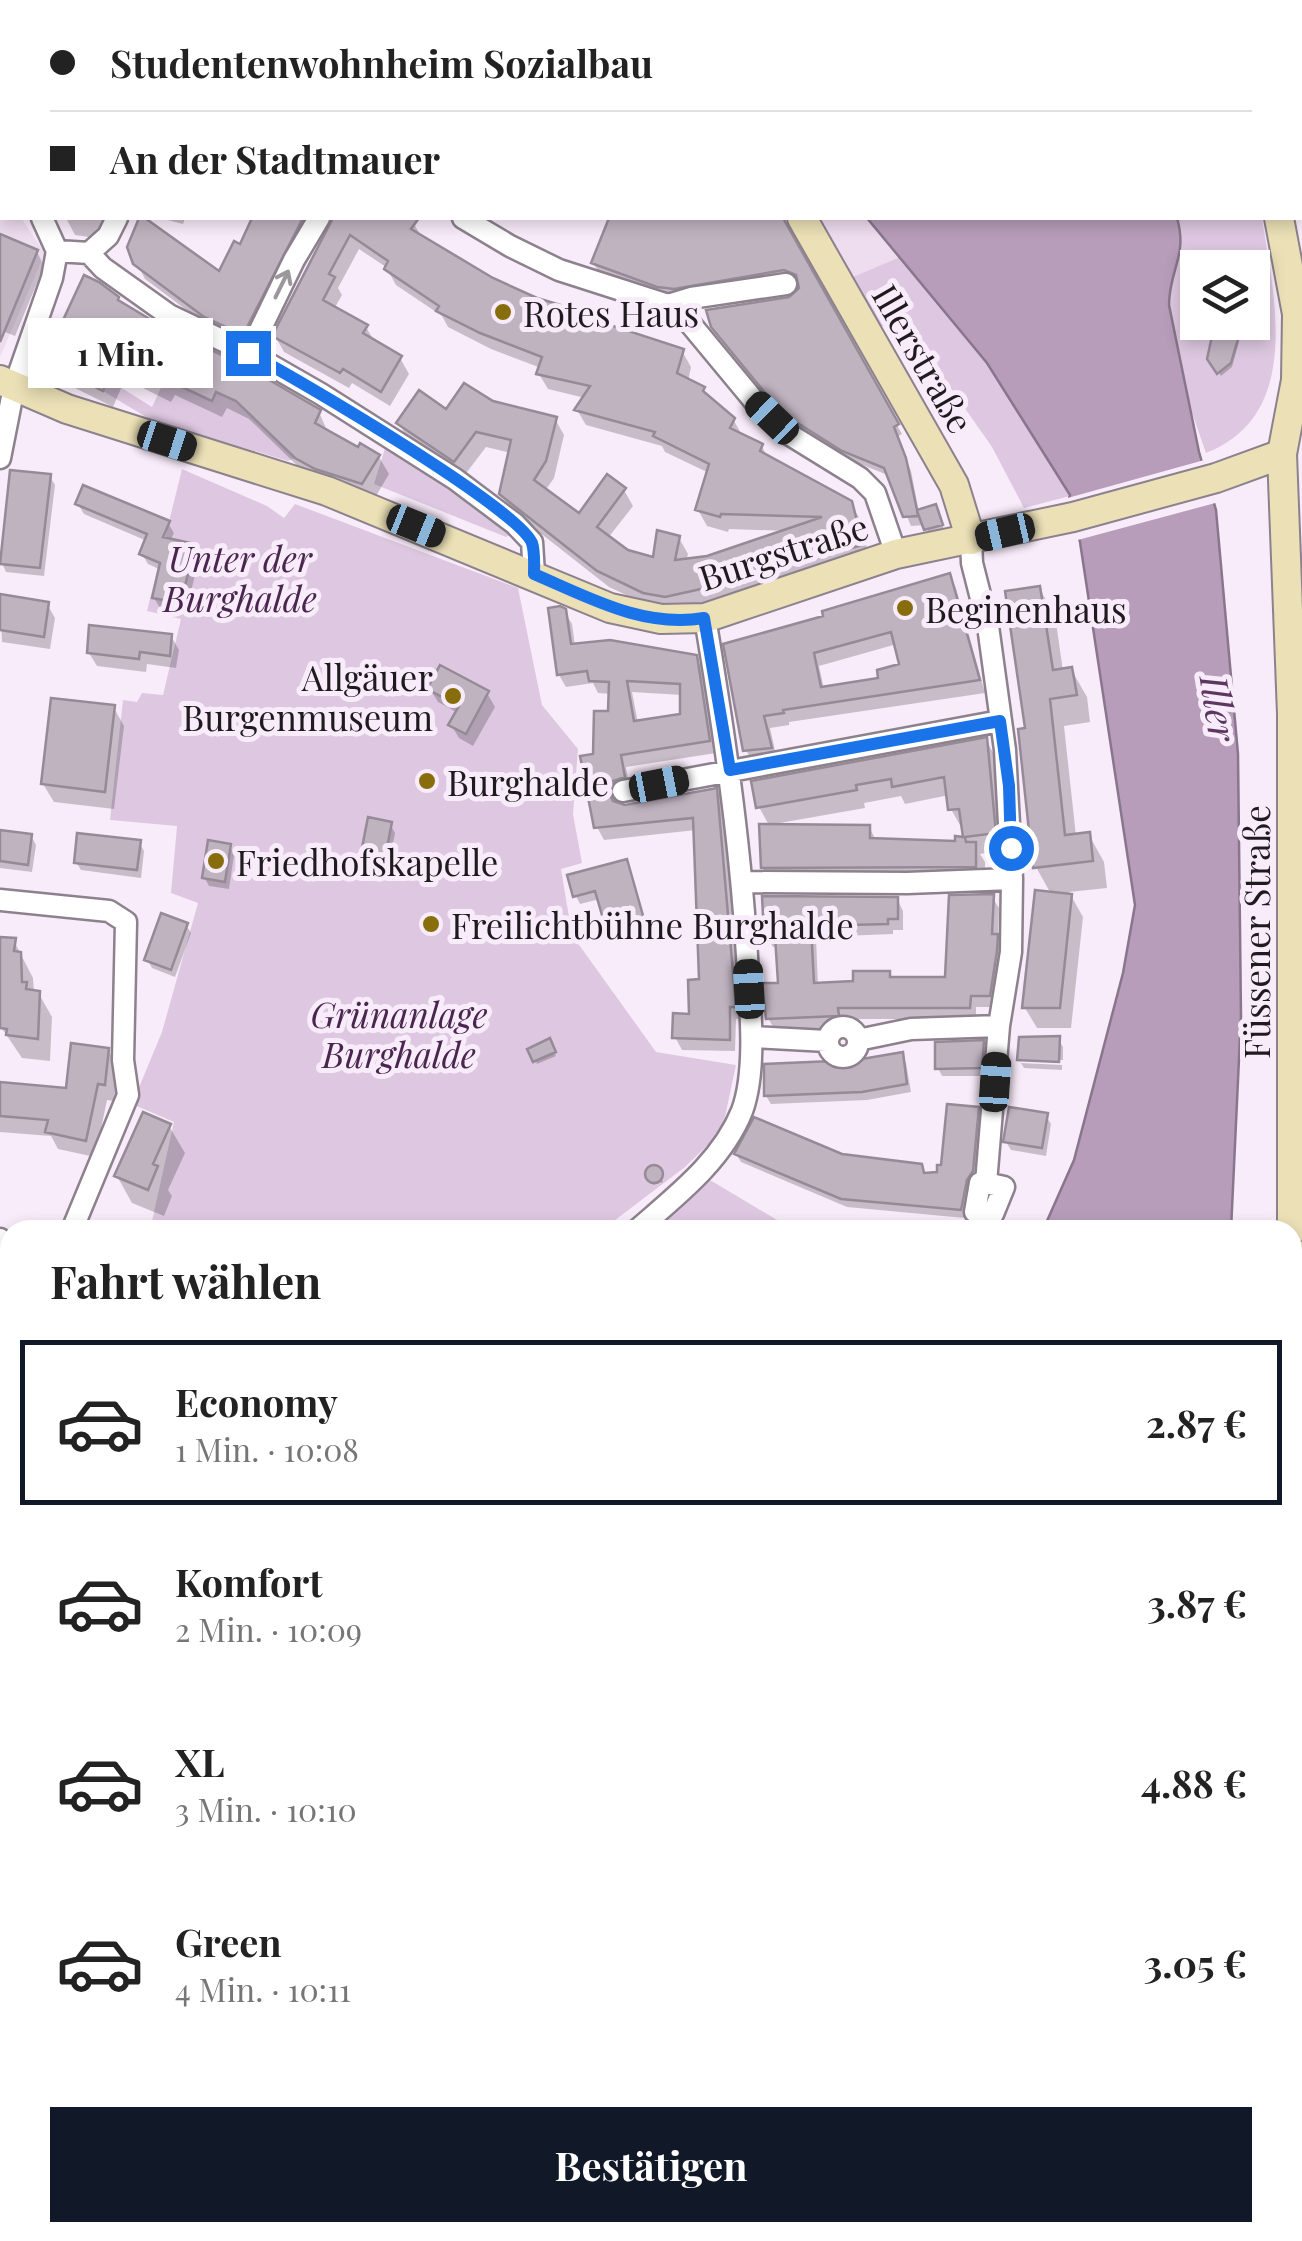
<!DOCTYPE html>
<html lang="de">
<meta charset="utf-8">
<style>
:root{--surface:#fff;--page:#f2f2f2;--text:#222;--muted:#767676;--line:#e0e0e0;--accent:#111827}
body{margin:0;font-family:"Playfair Display",serif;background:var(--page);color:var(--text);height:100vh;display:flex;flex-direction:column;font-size:38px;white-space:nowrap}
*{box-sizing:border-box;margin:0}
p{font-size:32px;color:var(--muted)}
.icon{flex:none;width:55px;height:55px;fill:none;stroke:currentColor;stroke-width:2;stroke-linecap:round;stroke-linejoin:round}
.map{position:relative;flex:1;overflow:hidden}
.sheet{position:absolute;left:0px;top:1220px;width:1302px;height:1022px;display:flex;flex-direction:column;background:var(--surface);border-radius:30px 30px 0 0;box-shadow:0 5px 15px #0003}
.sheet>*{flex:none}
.banner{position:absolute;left:0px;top:0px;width:1302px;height:220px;box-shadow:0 5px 15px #0003;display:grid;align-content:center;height:220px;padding:0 50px;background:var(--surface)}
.controls{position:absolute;left:1180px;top:250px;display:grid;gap:20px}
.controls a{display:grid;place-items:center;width:90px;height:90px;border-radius:0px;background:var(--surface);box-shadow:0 5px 15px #0003;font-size:50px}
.end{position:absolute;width:45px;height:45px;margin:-22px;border:12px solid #1a73e8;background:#fff;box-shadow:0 0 0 5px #fff}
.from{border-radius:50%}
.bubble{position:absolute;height:70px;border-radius:0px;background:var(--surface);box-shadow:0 5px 15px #0003;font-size:32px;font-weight:700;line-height:70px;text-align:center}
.car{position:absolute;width:30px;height:60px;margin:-30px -15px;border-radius:12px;box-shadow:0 0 8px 2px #0007;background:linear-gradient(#222 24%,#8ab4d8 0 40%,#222 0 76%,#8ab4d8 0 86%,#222 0)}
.banner b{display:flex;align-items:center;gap:35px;height:95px;font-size:38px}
.banner b+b{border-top:2px solid var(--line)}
.banner i{width:25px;height:25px;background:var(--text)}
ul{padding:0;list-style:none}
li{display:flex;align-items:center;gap:30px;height:165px;margin:0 20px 15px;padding:0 30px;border:5px solid transparent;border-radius:0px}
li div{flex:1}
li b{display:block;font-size:38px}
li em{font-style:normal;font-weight:700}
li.on{border-color:var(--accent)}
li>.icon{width:90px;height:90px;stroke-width:1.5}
h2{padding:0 50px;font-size:45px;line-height:120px}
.action{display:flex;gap:20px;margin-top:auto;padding:20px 50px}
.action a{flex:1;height:115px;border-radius:0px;background:var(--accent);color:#fff;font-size:40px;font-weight:700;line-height:115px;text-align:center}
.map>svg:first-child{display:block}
</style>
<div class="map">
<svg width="1302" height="2241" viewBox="0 0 1302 2241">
<rect width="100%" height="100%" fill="#f9ecfa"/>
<!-- built -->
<path fill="#eedcef" d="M0,186L2,218H21L45,253L0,357Z
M813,218H867L900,257L848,279Z"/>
<!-- green -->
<path fill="#dec8e1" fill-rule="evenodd" d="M1177,218H1262C1275,300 1302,416 1206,453C1189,404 1171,353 1169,301C1168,273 1186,247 1177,218ZM1198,268H1252V322H1198Z
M900,257L987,363L1070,496L1024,508L992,447L931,360L905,314L877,329L848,279Z
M165,379L211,401L216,392L236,401L295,458L288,461L151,420L103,391L112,382L152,407Z
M386,445L457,492L511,534L506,537L374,484Z
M182,469L267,506L284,518L295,504L518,588L542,705L578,749L573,814L582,863L561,869L572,935L656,1052L736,1065L722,1131L685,1167L602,1230H150L174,1122L132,1104L162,1032L198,903L171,893L177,826L110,820L123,700L137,702L142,693L163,695L181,619L147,611Z
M710,1180L789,1227L802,1230H652Z
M1300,1339L1302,1340V1767L1296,1622L1292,1617V1362Z
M1302,1826V2241H1140L1145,2233L1292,2232V1862Z"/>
<!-- water -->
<path fill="#b79dba" stroke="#89768c" stroke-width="2.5" d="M820,0H1019L1020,2H820Z
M867,218H1177C1188,256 1169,270 1169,305L1199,452L1216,510L1238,754L1241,1016L1231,1230H1043L1074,1160L1123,973L1135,905L1080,542L1068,502L1070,495L987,363Z
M454,2233V2232L611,2233L605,2241H449Z"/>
<!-- pier -->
<path fill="#f9ecfa" d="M1208,459L1219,502L1074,541L1064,499Z"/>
<!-- shadow -->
<path fill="#0003" fill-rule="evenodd" d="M0,0H284L2,2V115Z
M370,0H489L369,2Z
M701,0H739L740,2H701Z
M1302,18V155L1300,143Z
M66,218H106L103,239L75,235Z
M142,218L220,275L241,247L255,218H405L414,224L423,239L492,280L537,300L569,310L572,315L682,351L691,367L688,381L703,389L710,401L733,419L743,437L761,445L768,458L850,503L860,519L870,561L675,612L654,608L609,587L511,510L501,494L511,453L486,447L464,476L408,439L399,423L492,404L555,419L564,435L554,478L545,491L579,517L624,490L633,506L608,538L626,552L655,561L679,538L688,554L686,562L708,559L788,531L729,529L728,532L707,526L698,510L709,473L665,452L662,446L586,425L577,410L585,398L548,389L539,374L541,368L491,349L448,327L442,316L396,285L386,267L359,249L338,288L342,295L334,309L366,327L376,344L400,358L409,374L390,406L352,383L349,388L284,352L275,336L333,222L328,219L252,349L216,332L145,279L130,250Z
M160,218H185L183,224Z
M612,218H664L698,222L700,218H780L902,434L897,437L911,471L919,512L935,507L946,534L932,539L925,525L911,526L890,476L858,463L803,431L774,403L719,336L795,298L802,284L800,280L681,297L664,296L599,272L593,263Z
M0,237L37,252L44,266L15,336L0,330Z
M118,298L122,305L319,412L328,433L379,457L389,474L373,501L308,476L249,419L227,408L222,417L175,395L171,402L125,379L113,407L57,379L46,361Z
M1238,330L1240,338L1232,367L1221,376L1210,358L1214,336Z
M50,477L55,485L44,576L6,572L2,563Z
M78,504L168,523L174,533L170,541L193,546L199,557L186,614L160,608L154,598L161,570L148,564L142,554L147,541L84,514Z
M949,576L956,588L985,693L789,722V725L770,728L777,760L753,763L746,750L726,646L826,618ZM897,644L902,666L881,680L824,689L819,666Z
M1039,588L1055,615L1063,671L1071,669L1087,697L1090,722L1064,726L1076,836L1089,835L1104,862L1107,888L1069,892L1083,917L1071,1028H1037L1025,1008L1051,894L1036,867L1028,731Z
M0,597L47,604L55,618L50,649L2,642Z
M564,611L572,624L575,646L696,658L703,670L716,753L626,767L630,789L620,794L616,804L624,807L716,790L723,803L742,1018L736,1019L735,1051L682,1050L675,1037L692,1016L702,981L696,830L604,840L597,827L595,756L611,713V694L598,693L593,683L566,687L559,675ZM632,692L682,695L683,716L638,723Z
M171,636L179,650L176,668L147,664L146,672L97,666L89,653Z
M430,689L487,693L495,707L473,746L459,738L451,725L458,713L438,702Z
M114,708L124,726L114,809L54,802L43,784Z
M986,740L996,758L1004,850L980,854L985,862V884L774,886L763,868L770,827L759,807ZM949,795L951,809L961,827H964L966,839H957V844L876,840L869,827H774V824L865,808L864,803L901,796L905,804Z
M390,824L395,833L388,870L367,866L362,858Z
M0,833L31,836L36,845L32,872L0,868Z
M139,842L144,851L141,878L81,870L76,862Z
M230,846L234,855L229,889L209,886L204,877Z
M626,862L646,927L613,936L600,899L580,904L576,896Z
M992,897L999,908L998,940L1003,949L996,1007H976V1019H844V1027L775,1030L768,1018L780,985L778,947H773L766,935L897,899L903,911V930H893V934L816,937L818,986L856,984L888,974L892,980H947Z
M186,925L191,933L175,977L152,968L147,959Z
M0,939L14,941L33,978L34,993L39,994L52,1017L50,1061L22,1058L1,1027Z
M1058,1038L1063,1047V1060L1021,1058V1063L1020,1059L1022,1039Z
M549,1042L556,1056L537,1064L531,1050Z
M983,1043L987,1051L985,1076H942L938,1068Z
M108,1050L118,1067L114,1101L107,1100L95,1157L58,1149L51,1136L0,1132V1085L68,1090Z
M901,1055L906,1063L911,1092L867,1100L771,1104L766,1096L811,1066Z
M1021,1063L1062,1065V1070L1024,1068Z
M977,1109L982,1117L977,1180L970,1189L965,1218L847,1207L741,1162L736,1154L841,1156L921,1166L926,1175L939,1174Z
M1009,1109L1046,1116L1051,1124L1046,1156L1011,1150L1006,1142Z
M169,1126L185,1153L168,1190L172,1196L164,1216L132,1203L117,1176Z
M658,1169L663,1182L653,1185L648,1172Z
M10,1407V1481L7,1465L0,1458V1410Z
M0,1566L9,1615L0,1617Z
M10,1694V1769L0,1772V1697Z
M6,1986L10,1994V2027H0V1987Z
M10,2130V2193L0,2187V2131L9,2134Z
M92,2232H140L137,2241H97Z
M173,2232H378L373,2241H168Z
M633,2232H674L669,2241H628Z
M788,2232H832L836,2240L784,2241Z
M959,2232H1012L1022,2241H951Z"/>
<!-- building -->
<path fill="#bfb3c0" stroke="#968a97" stroke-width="2.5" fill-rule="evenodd" d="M139,218H145L219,271L234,241L240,244L252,218H303L243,335L204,317L133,264L127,247Z
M333,218H419L411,229L493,278L537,298L571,308L570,312L684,349L677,373L705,387L703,391L735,418L730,428L763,444L760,451L852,501L863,545L794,562L746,579L665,597L643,593L597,571L499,494L511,440L476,432L454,462L396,423L419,390L446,409L464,383L493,401L557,417L546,461L534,480L579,513L607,474L626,488L597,527L628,550L653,557L657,530L680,536L675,560L707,556L822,517L721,514L720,517L695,510L709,464L653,436L655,432L574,410L590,386L536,374L542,357L480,333L436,311L439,306L384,269L388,261L350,235L329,274L335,277L323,300L368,325L363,333L402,356L381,392L343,369L340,373L272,336Z
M609,218H783L899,424L894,427L906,458L917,510L936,504L943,525L924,530L917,511L918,516L903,517L884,468L842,451L796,422L766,394L711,327L706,310L789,297L799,288L796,275L784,270L674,289L657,287L591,263Z
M0,234L38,250L0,342Z
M84,275L99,282L119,297L118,300L163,327L247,367L314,406L321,410L315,423L358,447L360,443L380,455L362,484L315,469L295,458L236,401L216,392L212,401L165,379L161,386L115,363L103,391L44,361Z
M1206,322H1237L1240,332L1231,363L1217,374L1207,359L1212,336Z
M10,470L51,474L40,568L0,564Z
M83,485L170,521L163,537L195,544L181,603L152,598L160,563L139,554L147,534L75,504Z
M950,573L980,680L783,710L784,713L764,716L772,748L743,751L723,644L823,616L822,611ZM891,632L899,664L877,670L878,678L821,687L814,653Z
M1040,586L1053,670L1072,667L1077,695L1050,699L1065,835L1090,832L1093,861L1033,868L1018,729L1025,728L1005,591Z
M0,594L49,602L44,637L0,630Z
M560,606L566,609L571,644L610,640L697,655L710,741L621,755L625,777L613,781L609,793L613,801L625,805L717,788L736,1007H730V1040L672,1038L673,1013L689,1014L688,980L699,979L693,818L594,828L580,756L593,754L594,711H608L609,682L589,681L587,671L557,675L548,608ZM627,681L680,684V714L634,721Z
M89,625L172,634L170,656L140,652L139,659L87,653Z
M440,665L489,691L466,734L448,725L459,706L427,689Z
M51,698L115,705L105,792L41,784Z
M987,737L996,833L965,837L966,842H976V867L761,868L759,824L870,825V838L955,841V836L963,837L959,809L948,810L944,777L892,787L891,779L856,785L857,790L756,808L751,781Z
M368,817L392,822L384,863L360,858Z
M0,830L32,834L28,865L0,861Z
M77,833L141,840L137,870L74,863Z
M208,840L231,844L225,882L202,878Z
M627,859L644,919L606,929L595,891L573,897L567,875Z
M1035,890L1072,894L1060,1008H1022Z
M994,894L992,934H998L997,951L990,996H971L970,1008H838L839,1016L766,1019L762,983H778L775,936H764L762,896L898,897V919H888V924L811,926L814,983L853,981V971H890V977H945L949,895Z
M161,913L188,923L171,970L144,960Z
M0,937L16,938L14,951L21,952L22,982H27L26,989L40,991L38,1039L6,1035L7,1029L0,1028Z
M1060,1036L1059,1062L1017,1060L1019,1037Z
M550,1038L556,1052L533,1062L527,1049Z
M984,1040L982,1068L935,1069V1042Z
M71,1043L109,1048L105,1085L98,1084L86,1141L45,1132L48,1120L0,1116V1082L66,1088Z
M903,1052L907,1084L862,1092L764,1096V1064L856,1060Z
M947,1104L979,1107L973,1171L967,1180L961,1210L841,1199L734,1154L754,1117L842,1154L922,1164L924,1173L937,1172V1165H941Z
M1009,1107L1048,1113L1042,1148L1003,1142Z
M143,1112L171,1124L153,1164L158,1166L148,1190L114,1176Z
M645 1174a9 9 0 1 1 18 0a9 9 0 1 1-18 0Z"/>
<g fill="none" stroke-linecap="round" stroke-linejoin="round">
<!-- lane casing -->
<g stroke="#8c818d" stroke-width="15">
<path id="lane" d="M94,2L95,0
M0,39L2,40
M0,1546L10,1543
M0,1662L10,1660
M408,2239L411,2232"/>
</g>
<!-- street casing -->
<g stroke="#8c818d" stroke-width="25">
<path id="street" d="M563,0L569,2
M1187,0H1237
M157,2V0
M426,2L428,0
M0,154L2,157
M463,218L510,246L559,270L668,305L688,321L756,403L787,433L860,478L875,493L896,554
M57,251L89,253L103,268L169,315L253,355L321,394L455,479L515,524L532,542L534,574
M89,253L108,236L117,218
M668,305L691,298L786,284
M249,353L294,260L319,218
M0,458L14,387L52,278L57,251L42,218
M971,540L972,563L988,626L1005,750L1012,879L1011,952L999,1026L986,1183H980L975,1212L993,1214L1004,1187L986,1183
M623,791L1000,721
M743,882L907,883L1012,879
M0,900L109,911L126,922L123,1060L128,1095L72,1230
M828 1042a15 15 0 1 1 30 0a15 15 0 1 1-30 0Z
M753,1037L827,1041
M858,1040L911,1029L999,1026
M637,1230C676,1196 722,1161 742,1111C756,1073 751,1014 748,974C742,854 725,737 705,618
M0,1239L10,1265
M0,1926H10
M0,1963L10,1966
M0,2056L10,2039
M0,2232L10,2241
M47,2241L50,2232
M684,2241L689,2232"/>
</g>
<!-- secondary casing -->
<g stroke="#8c818d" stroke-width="32">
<path id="secondary" d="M679,0L681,2
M1252,0L1253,2
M802,218L954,485L971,540
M1279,218L1297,314L1296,380L1282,454L1292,714V1230
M0,380L67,409L327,491L610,608L661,619L705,618L896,554L1073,517L1216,478L1282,454
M1292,1254L1302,1256
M910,2241L917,2232"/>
</g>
<!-- lane -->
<use href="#lane" stroke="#fff" stroke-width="10"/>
<!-- street -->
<use href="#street" stroke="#fff" stroke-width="20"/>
<!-- secondary -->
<use href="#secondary" stroke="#ebe0b6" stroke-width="28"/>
</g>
<!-- one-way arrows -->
<defs><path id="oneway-shaft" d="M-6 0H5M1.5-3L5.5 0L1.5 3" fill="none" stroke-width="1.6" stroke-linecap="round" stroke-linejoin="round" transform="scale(2.5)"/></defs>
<use stroke="#9a989a" href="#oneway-shaft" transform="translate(282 284) rotate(-64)"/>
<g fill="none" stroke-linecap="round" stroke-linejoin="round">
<!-- route -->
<path stroke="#1a73e8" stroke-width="12" d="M248,353C293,376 518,508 532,543C535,552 534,565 534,574C590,598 643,628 704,618L730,770L1000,721L1009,786L1011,848"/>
</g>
<!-- markers -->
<g fill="#876d0c" stroke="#f9ecfa" stroke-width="4">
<circle cx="503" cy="312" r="10"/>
<circle cx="905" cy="608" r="10"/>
<circle cx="453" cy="696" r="10"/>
<circle cx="427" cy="781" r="10"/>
<circle cx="216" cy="861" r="10"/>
<circle cx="431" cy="924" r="10"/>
</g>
<g text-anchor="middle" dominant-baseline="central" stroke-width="10" stroke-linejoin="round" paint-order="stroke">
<!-- poi labels -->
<g font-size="35" fill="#1f1a1f" stroke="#f9ecfa" text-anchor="start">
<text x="523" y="312">Rotes Haus</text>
<text x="925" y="608">Beginenhaus</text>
<text x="433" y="676" text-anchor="end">Allgäuer<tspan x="433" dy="40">Burgenmuseum</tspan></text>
<text x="447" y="781">Burghalde</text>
<text x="236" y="861">Friedhofskapelle</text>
<text x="451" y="924">Freilichtbühne Burghalde</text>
</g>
<!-- street labels -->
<g font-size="35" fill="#1f1a1f" stroke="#f9ecfa">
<text transform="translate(924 358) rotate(60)">Illerstraße</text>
<text transform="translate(783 551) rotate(-18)">Burgstraße</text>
<text transform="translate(1255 932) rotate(-90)">Füssener Straße</text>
</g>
<!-- park labels -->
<g font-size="35" font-style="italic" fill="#49264e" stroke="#f9ecfa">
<text x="240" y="557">Unter der<tspan x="240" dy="40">Burghalde</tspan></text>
<text x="399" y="1013">Grünanlage<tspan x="399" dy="40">Burghalde</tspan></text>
</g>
<!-- water labels -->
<g font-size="38" font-style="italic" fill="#5c3861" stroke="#f9ecfa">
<text transform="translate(1220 708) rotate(81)">Iller</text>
</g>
</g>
</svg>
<div class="controls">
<a><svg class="icon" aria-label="layers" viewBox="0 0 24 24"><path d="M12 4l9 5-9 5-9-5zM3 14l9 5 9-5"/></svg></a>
</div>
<i class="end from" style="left:1011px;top:848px"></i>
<i class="end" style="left:248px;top:353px"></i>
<div class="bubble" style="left:28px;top:318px;width:185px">1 Min.</div>
<i class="car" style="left:772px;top:418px;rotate:314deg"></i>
<i class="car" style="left:167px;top:441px;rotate:108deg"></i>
<i class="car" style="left:416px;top:526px;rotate:112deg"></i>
<i class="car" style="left:1005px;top:532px;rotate:257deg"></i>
<i class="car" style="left:659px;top:784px;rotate:79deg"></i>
<i class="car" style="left:749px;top:989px;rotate:357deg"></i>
<i class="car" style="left:995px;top:1082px;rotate:4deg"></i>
<div class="banner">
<b><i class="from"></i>Studentenwohnheim Sozialbau</b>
<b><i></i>An der Stadtmauer</b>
</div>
<section class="sheet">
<h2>Fahrt wählen</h2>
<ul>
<li class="on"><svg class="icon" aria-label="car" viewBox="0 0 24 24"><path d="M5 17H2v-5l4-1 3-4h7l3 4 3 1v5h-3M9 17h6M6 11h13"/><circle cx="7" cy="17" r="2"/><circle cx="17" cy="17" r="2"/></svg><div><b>Economy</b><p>1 Min. · 10:08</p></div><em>2.87 €</em></li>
<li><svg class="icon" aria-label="car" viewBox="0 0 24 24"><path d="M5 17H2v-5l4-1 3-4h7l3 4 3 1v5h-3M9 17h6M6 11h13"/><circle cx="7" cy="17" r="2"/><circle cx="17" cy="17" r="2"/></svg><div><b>Komfort</b><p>2 Min. · 10:09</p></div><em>3.87 €</em></li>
<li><svg class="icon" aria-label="car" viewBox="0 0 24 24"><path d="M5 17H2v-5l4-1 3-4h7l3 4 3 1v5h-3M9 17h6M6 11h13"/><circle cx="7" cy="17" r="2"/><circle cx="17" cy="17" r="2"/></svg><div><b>XL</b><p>3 Min. · 10:10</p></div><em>4.88 €</em></li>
<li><svg class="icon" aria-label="car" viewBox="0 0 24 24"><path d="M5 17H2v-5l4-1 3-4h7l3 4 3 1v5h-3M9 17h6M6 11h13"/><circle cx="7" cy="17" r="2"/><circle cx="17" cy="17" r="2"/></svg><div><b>Green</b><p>4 Min. · 10:11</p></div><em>3.05 €</em></li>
</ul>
<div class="action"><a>Bestätigen</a></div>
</section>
</div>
